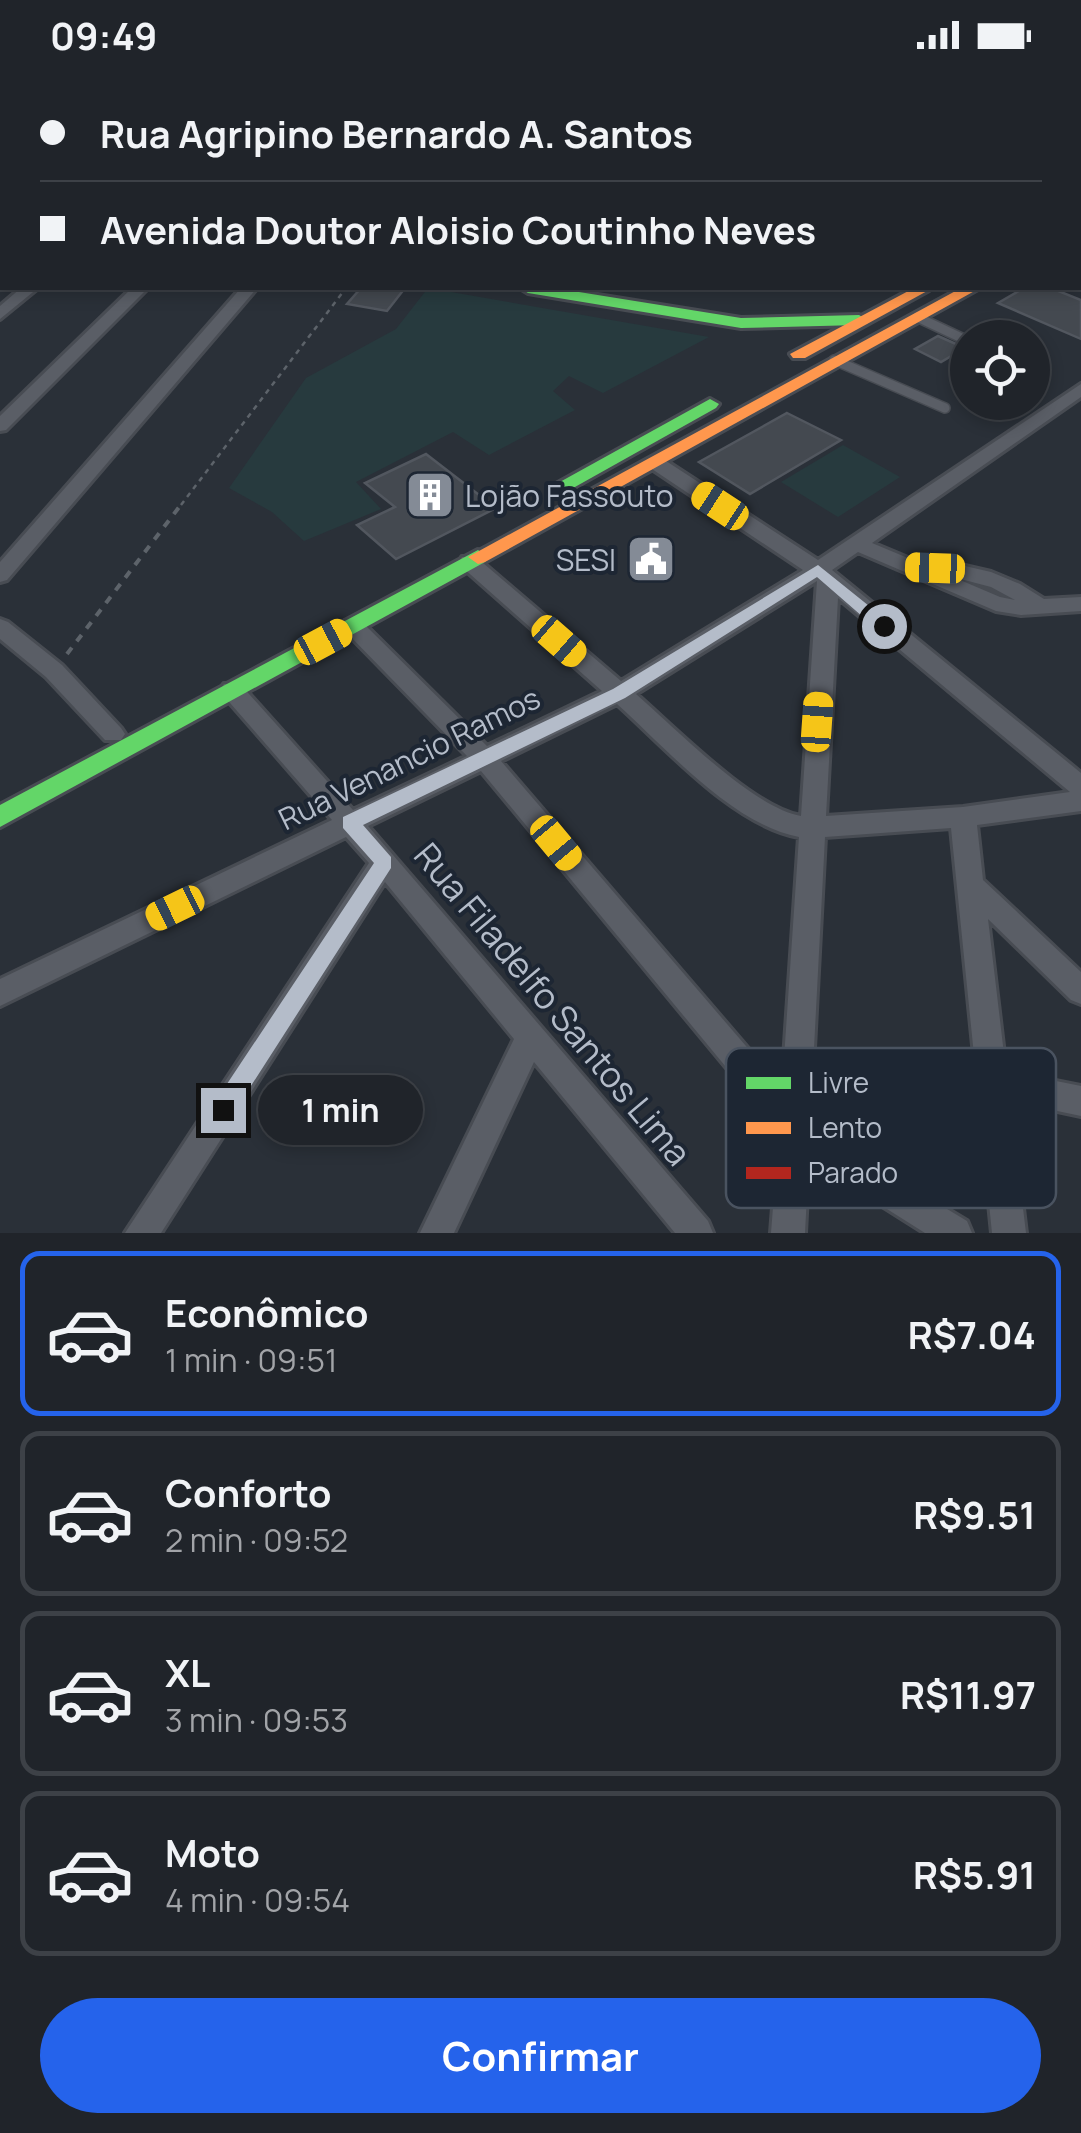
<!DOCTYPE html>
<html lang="pt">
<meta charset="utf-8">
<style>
:root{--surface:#20242a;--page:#2d3036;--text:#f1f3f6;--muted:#a2a4a8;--line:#3d4147;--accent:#2563eb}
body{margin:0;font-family:Manrope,sans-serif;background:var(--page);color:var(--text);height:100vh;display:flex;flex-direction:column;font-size:38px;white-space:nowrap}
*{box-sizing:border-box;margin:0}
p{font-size:32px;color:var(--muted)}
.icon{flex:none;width:55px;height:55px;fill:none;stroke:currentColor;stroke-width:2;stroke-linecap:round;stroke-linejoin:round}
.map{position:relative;height:1163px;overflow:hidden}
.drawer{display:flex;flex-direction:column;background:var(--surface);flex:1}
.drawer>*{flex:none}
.top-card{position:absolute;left:0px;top:0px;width:1082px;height:220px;box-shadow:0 5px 15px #0003,0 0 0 2px var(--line);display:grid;align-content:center;height:220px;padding:0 40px;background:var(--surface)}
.tools{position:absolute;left:950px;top:250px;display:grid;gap:20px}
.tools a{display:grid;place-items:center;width:100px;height:100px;border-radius:50%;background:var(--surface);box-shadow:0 5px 15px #0003,0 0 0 2px var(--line);font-size:50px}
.end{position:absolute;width:45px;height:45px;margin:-22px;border:12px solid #b4bcc9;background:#111;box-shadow:0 0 0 5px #111}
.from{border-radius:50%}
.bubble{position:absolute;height:70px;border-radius:35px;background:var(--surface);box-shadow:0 5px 15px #0003,0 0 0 2px var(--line);font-size:32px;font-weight:700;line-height:70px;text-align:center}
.car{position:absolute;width:30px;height:60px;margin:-30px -15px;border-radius:12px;box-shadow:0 0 8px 2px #0007;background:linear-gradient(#f5c518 24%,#345 0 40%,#f5c518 0 76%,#345 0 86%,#f5c518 0)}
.top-card b{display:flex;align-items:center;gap:35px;height:95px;font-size:38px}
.top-card b+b{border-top:2px solid var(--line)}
.top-card i{width:25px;height:25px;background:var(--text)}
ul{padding:18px 0 0;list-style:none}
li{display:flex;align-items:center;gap:30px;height:165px;margin:0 20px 15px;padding:0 20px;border:5px solid var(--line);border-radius:20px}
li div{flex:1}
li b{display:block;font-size:38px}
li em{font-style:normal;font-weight:700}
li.on{border-color:var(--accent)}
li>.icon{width:90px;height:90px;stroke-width:1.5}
.cta{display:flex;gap:20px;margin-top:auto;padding:20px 40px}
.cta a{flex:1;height:115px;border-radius:60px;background:var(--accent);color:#fff;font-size:40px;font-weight:700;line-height:115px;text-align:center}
.status{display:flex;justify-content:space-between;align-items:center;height:70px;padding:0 50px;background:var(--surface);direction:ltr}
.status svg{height:28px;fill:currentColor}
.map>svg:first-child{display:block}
</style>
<div class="status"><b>09:49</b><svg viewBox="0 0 49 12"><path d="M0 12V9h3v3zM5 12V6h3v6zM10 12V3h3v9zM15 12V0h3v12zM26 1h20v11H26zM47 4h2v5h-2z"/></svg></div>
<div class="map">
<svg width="1081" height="1163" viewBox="0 0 1081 1163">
<rect width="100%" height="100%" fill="#2a3038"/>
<!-- green -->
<path fill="#273a3e" d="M428,218L709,267L603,323L569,306L553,321L575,340L489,385L453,362L356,412L381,439L304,471L272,442L229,418L306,308L396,259Z
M843,375L900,407L838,447L781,412Z"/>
<!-- building -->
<path fill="#444950" stroke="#52575f" stroke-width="2.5" d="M361,218H405L387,241L347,234Z
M1024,218H1051L1081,230V269L998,233Z
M938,266L965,278L941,292L915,279Z
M787,343L841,370L750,424L699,392Z
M426,384L496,438L396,489L357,455L395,437L365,413Z"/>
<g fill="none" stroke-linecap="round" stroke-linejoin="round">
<!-- lane casing -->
<g stroke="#484c53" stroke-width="12">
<path id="lane" d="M917,247L968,271
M834,290L945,338"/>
</g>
<!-- street casing -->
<g stroke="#484c53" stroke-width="6">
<path id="street" d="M271,0H301L302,2H273Z
M2,14V22L0,23V15Z
M1080,109H1081V118H1080Z
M21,218H38L0,249V236Z
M132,218H148L6,360L0,361V346Z
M241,218H257L7,510L0,512V492Z
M1081,314V327L872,473L915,491L952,493L991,502L1020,514L1044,529L1081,527V541L1021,545L996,541L858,482L832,500L1081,703V741L977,755L983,810L1081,902V934L1071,930L988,849L1006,1001L1081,1016V1046L1010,1031L1026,1163H992L951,758L825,767L809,1074L879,1098L967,1151L972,1163H925L860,1122L808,1105L805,1163H771L779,1061L481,701L368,756L708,1151L713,1163H675L534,992L454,1163H420L514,969L385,812L161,1163H125L369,793L346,767L0,936V909L332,750L224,626L220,620L224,614H240L353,740L467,686L345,561L342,556L345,551H361L487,676L602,621L462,497L459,492L462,487H476L621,611L803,500L649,397V389H663L818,490ZM953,507L991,517L1015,530L1000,527ZM817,511L801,746C753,738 674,657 636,624ZM838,528L1070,722L963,737L826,746ZM617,634C666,678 733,755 799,767L782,1018L501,691Z
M0,549L8,552L62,595L121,658L125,664L121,670H105L46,607L0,569Z"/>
</g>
<!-- fast casing -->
<g stroke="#484c53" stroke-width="6">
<path id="fast" d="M0,48L2,49V58L0,57Z
M520,218H554L741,248L859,245L867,250L859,255L741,258L528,223Z
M710,329L719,334L716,338L566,422H552L549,418Z
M478,480L488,487L485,492L0,757V735Z"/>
</g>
<!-- slow casing -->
<g stroke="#484c53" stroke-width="6">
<path id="slow" d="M914,218L929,220L805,288H793L790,284Z
M961,218H980L485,492L478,494L468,487Z"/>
</g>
<!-- jam casing -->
<g stroke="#484c53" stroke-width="6">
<path id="jam" d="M1081,123V132H1080V123Z
M1080,149H1081V157H1080Z"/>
</g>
<!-- path-far1 -->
<path stroke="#5d636a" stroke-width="2.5" stroke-dasharray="5 5" stroke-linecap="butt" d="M850,0L855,2
M181,435L346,218"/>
<!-- path -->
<path stroke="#5d636a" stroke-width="4" stroke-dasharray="8 8" stroke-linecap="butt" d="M67,584L183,432"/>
<!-- lane -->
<use href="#lane" stroke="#5a5e66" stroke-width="9"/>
<!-- street -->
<use href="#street" fill="#5a5e66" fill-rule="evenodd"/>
<!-- fast -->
<use href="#fast" fill="#63d668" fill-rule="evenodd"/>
<!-- slow -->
<use href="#slow" fill="#ff974d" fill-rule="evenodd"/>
<!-- jam -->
<use href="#jam" fill="#b3261e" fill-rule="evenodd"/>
</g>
<!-- route -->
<path fill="#b4bcc9" d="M818,495L889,552V560H878L817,507L625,628L363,755L391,787V798L231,1047H215V1032L374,793L343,758V747L613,619Z"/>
<!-- icons -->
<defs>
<g id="building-square" transform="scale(2.5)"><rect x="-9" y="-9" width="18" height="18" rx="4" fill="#848b96" stroke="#1d2633"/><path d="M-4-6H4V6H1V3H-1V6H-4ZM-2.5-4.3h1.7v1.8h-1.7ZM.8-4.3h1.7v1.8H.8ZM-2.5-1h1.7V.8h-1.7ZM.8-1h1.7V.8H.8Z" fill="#fff"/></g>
<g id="civic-square" transform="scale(2.5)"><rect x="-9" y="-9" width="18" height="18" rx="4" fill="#848b96" stroke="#1d2633"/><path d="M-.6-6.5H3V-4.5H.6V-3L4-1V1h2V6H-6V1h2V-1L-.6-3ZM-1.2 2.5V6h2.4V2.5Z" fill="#fff"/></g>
</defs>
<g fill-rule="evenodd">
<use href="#building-square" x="430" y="425"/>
<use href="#civic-square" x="651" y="489"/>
</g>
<g text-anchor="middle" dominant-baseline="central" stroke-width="8" stroke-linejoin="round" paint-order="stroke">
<!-- poi labels -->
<g font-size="30" fill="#b4bcc9" stroke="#1d2633" text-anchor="start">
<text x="465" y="425">Lojão Fassouto</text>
<text x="616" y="489" text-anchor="end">SESI</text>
</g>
<!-- street labels -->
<g font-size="30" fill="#b4bcc9" stroke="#1d2633">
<text transform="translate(409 688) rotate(-26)">Rua Venancio Ramos</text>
</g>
<!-- near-street labels -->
<g font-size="35" fill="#b4bcc9" stroke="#1d2633">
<text transform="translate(553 934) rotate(50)">Rua Filadelfo Santos Lima</text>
</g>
</g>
<!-- legend -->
<rect x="726" y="978" width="330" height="160" rx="15" fill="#1d2633" stroke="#4a5360" stroke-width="2.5"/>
<rect x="746" y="1007" width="45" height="12" fill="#63d668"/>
<rect x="746" y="1052" width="45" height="12" fill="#ff974d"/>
<rect x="746" y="1097" width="45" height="12" fill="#b3261e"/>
<g font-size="28" fill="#b4bcc9">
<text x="808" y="1023">Livre</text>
<text x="808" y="1068">Lento</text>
<text x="808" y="1113">Parado</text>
</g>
</svg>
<div class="tools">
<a><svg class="icon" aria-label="locate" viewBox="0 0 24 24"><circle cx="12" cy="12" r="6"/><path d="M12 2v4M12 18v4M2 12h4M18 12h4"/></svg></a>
</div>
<i class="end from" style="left:884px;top:556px"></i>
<i class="end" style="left:223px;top:1040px"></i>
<div class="bubble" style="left:258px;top:1005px;width:165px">1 min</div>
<i class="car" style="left:720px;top:436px;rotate:303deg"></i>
<i class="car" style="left:935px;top:498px;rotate:272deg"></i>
<i class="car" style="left:559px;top:571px;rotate:131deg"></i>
<i class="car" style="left:323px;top:572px;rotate:62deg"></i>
<i class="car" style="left:817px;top:652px;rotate:4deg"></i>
<i class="car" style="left:556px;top:773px;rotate:140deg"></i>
<i class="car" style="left:175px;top:838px;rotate:244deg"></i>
<div class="top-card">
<b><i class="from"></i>Rua Agripino Bernardo A. Santos</b>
<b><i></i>Avenida Doutor Aloisio Coutinho Neves</b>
</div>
</div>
<section class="drawer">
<ul>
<li class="on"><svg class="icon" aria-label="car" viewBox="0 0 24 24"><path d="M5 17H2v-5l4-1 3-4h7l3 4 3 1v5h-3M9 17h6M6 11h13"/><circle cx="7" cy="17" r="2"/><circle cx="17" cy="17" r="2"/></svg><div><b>Econômico</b><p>1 min · 09:51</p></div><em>R$7.04</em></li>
<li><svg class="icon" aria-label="car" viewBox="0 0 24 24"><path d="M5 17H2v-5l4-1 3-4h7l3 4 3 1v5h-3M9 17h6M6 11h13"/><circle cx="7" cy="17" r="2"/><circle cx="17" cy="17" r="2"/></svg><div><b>Conforto</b><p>2 min · 09:52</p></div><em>R$9.51</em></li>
<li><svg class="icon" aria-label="car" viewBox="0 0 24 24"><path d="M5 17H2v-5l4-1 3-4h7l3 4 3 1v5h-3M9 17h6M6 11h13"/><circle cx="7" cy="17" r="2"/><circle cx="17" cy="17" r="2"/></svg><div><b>XL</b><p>3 min · 09:53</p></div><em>R$11.97</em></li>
<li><svg class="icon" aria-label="car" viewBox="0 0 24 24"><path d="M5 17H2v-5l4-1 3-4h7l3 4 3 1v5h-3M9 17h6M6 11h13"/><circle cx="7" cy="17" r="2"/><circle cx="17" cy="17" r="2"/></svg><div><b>Moto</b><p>4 min · 09:54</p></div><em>R$5.91</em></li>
</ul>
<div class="cta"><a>Confirmar</a></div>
</section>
